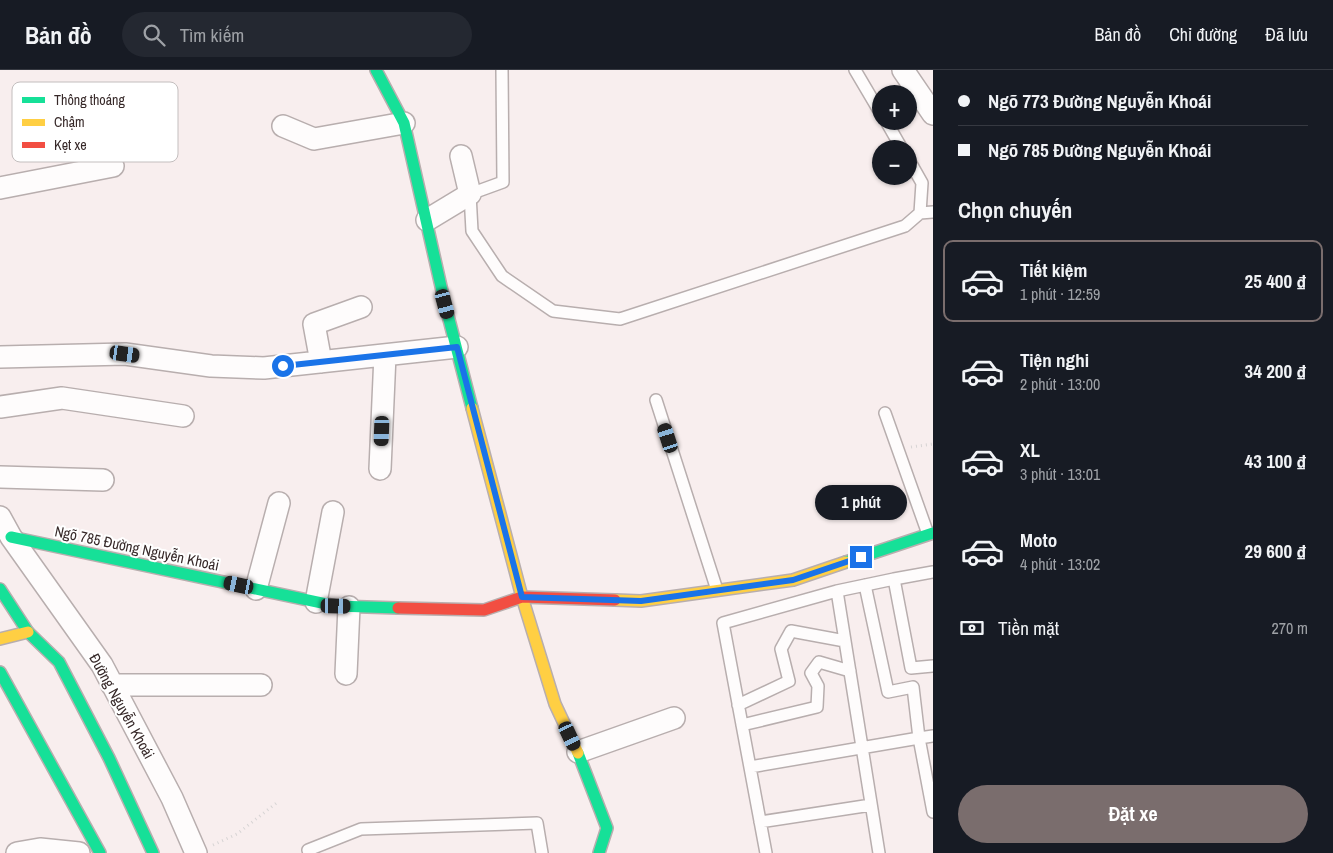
<!DOCTYPE html>
<html lang="vi">
<meta charset="utf-8">
<style>
:root{--surface:#171b24;--page:#242831;--text:#f1f3f6;--muted:#9ea1a6;--line:#363941;--accent:#7a6d6d}
body{margin:0;font-family:"Archivo Narrow",sans-serif;background:var(--page);color:var(--text);height:100vh;display:flex;flex-direction:column;font-size:19px;white-space:nowrap}
*{box-sizing:border-box;margin:0}
p{font-size:16px;color:var(--muted)}
.icon{flex:none;width:28px;height:28px;fill:none;stroke:currentColor;stroke-width:2;stroke-linecap:round;stroke-linejoin:round}
.map{position:relative;flex:1;overflow:hidden}
.sheet{display:flex;flex-direction:column;background:var(--surface);width:400px}
.sheet>*{flex:none}
.hud{display:grid;align-content:center;height:110px;padding:0 25px;background:var(--surface)}
.tools{position:absolute;left:872px;top:15px;display:grid;gap:10px}
.tools a{display:grid;place-items:center;width:45px;height:45px;border-radius:50%;background:var(--surface);box-shadow:0 1px 4px #0004;font-size:25px}
.end{position:absolute;width:22px;height:22px;margin:-11px;border:6px solid #1a73e8;background:#fff;box-shadow:0 0 0 2px #fff}
.from{border-radius:50%}
.bubble{position:absolute;height:35px;border-radius:18px;background:var(--surface);box-shadow:0 1px 4px #0004;font-size:16px;font-weight:800;line-height:35px;text-align:center}
.car{position:absolute;width:15px;height:30px;margin:-15px -8px;border-radius:6px;box-shadow:0 0 4px 1px #0007;background:linear-gradient(#222 24%,#8ab4d8 0 40%,#222 0 76%,#8ab4d8 0 86%,#222 0)}
.hud b{display:flex;align-items:center;gap:18px;height:48px;font-size:19px}
.hud b+b{border-top:1px solid var(--line)}
.hud i{width:12px;height:12px;background:var(--text)}
ul{padding:0;list-style:none}
li{display:flex;align-items:center;gap:15px;height:82px;margin:0 10px 8px;padding:0 15px;border:2px solid transparent;border-radius:10px}
li div{flex:1}
li b{display:block;font-size:19px}
li em{font-style:normal;font-weight:800}
li.selected{border-color:var(--accent)}
li>.icon{width:45px;height:45px;stroke-width:1.5}
h2{padding:0 25px;font-size:22px;line-height:60px}
.pay{display:flex;align-items:center;gap:12px;height:55px;padding:0 25px;font-size:19px}
.pay p{margin-inline-start:auto}
.button{display:flex;gap:10px;margin-top:auto;padding:10px 25px}
.button a{flex:1;height:58px;border-radius:30px;background:var(--accent);color:#fff;font-size:20px;font-weight:800;line-height:58px;text-align:center}
header{display:flex;align-items:center;gap:30px;box-sizing:border-box;height:70px;padding:0 25px;background:var(--surface);border-bottom:1px solid var(--line)}
header strong{font-size:24px}
nav{display:flex;gap:28px;margin-inline-start:auto;font-size:18px}
.search{width:350px;height:45px;background:var(--page);display:flex;align-items:center;gap:12px;box-sizing:border-box;padding:0 18px;border-radius:28px;color:var(--muted);font-size:19px}
main{display:flex;flex:1;min-height:0}
.map>svg:first-child{display:block}
</style>
<header>
<strong>Bản đồ</strong>
<div class="search"><svg class="icon" aria-label="search" viewBox="0 0 24 24"><circle cx="10" cy="10" r="6"/><path d="M15 15l6 6"/></svg>Tìm kiếm</div>
<nav><a>Bản đồ</a><a>Chỉ đường</a><a>Đã lưu</a></nav>
</header>
<main>
<div class="map">
<svg width="933" height="783" viewBox="0 0 933 783">
<rect width="100%" height="100%" fill="#f8eeee"/>
<g fill="none" stroke-linecap="round" stroke-linejoin="round">
<!-- lane casing -->
<g stroke="#b8aeae" stroke-width="14">
<path id="lane" d="M502,0L503,112L470,124L472,161L502,206L553,241L620,249L905,156L920,143L922,113L909,90
M855,0L881,44
M886,51L902,79
M920,143L933,142
M656,330L717,520
M885,343L928,464
M894,509L933,502
M865,515L888,622L913,617L919,668L933,666
M837,521L894,509L911,598L933,596
M738,635L789,611L781,579L791,561L845,571
M742,655L817,637L818,616L811,603L819,592L850,601
M750,697L919,668L933,742
M760,752L871,735
M309,783L308,780L361,759L537,753L542,783
M766,783L723,553L837,521L879,783"/>
</g>
<!-- street casing -->
<g stroke="#b8aeae" stroke-width="24">
<path id="street" d="M903,0L933,44
M283,56L314,69L404,53
M0,118L113,96
M427,150L470,124L461,86
M0,287L125,284L211,296L264,298L457,277
M321,292L314,254L361,237
M0,337L62,328L183,346
M380,399L385,285
M0,407L103,410
M0,447L11,467L102,595L172,728L196,783
M256,519L279,433
M316,532L333,442
M346,604L349,537
M112,615H261
M578,682L674,648
M17,783L40,779L79,783"/>
</g>
<!-- fast casing -->
<g stroke="#b8aeae" stroke-width="14">
<path id="fast" d="M376,0L404,53L445,234L472,338
M11,467L336,536L398,538
M846,492L933,463
M0,519L28,562L59,592L109,688L153,783
M0,602L100,783
M578,683L607,758L599,783"/>
</g>
<!-- slow casing -->
<g stroke="#b8aeae" stroke-width="14">
<path id="slow" d="M472,338L522,527L555,634L578,683
M615,530L641,531L793,510L846,492
M0,569L28,562"/>
</g>
<!-- jam casing -->
<g stroke="#b8aeae" stroke-width="14">
<path id="jam" d="M398,538L484,540L522,527L615,530"/>
</g>
<!-- path -->
<path stroke="#d7d4d4" stroke-width="3" stroke-dasharray="1 4" stroke-linecap="butt" d="M911,377L933,374
M213,775L237,764L279,731"/>
<!-- lane -->
<use href="#lane" stroke="#fefcfc" stroke-width="11"/>
<!-- street -->
<use href="#street" stroke="#fefcfc" stroke-width="21"/>
<!-- fast -->
<use href="#fast" stroke="#16e098" stroke-width="11"/>
<!-- slow -->
<use href="#slow" stroke="#ffcf43" stroke-width="11"/>
<!-- jam -->
<use href="#jam" stroke="#f24e42" stroke-width="11"/>
</g>
<g fill="none" stroke-linecap="round" stroke-linejoin="round">
<!-- route -->
<path stroke="#1a73e8" stroke-width="6" d="M283,296L457,277L522,527L641,531L793,510L861,487"/>
</g>
<g text-anchor="middle" dominant-baseline="central" stroke-width="4" stroke-linejoin="round" paint-order="stroke">
<!-- street labels -->
<g font-size="15" fill="#362828" stroke="#fff">
<text transform="translate(137 478) rotate(12)">Ngõ 785 Đường Nguyễn Khoái</text>
<text transform="translate(122 636) rotate(61)">Đường Nguyễn Khoái</text>
</g>
</g>
<!-- legend -->
<rect x="12" y="12" width="166" height="80" rx="8" fill="#fff" stroke="#c3bebe" stroke-width="1"/>
<rect x="22" y="27" width="23" height="6" fill="#16e098"/>
<rect x="22" y="49" width="23" height="7" fill="#ffcf43"/>
<rect x="22" y="72" width="23" height="6" fill="#f24e42"/>
<g font-size="14" fill="#362828">
<text x="54" y="35">Thông thoáng</text>
<text x="54" y="57">Chậm</text>
<text x="54" y="80">Kẹt xe</text>
</g>
</svg>
<div class="tools">
<a>+</a>
<a>−</a>
</div>
<i class="end from" style="left:283px;top:296px"></i>
<i class="end" style="left:861px;top:487px"></i>
<div class="bubble" style="left:815px;top:415px;width:92px">1 phút</div>
<i class="car" style="left:445px;top:234px;rotate:165deg"></i>
<i class="car" style="left:125px;top:284px;rotate:98deg"></i>
<i class="car" style="left:382px;top:361px;rotate:182deg"></i>
<i class="car" style="left:668px;top:368px;rotate:342deg"></i>
<i class="car" style="left:239px;top:515px;rotate:282deg"></i>
<i class="car" style="left:336px;top:536px;rotate:91deg"></i>
<i class="car" style="left:570px;top:666px;rotate:155deg"></i>
</div>
<section class="sheet">
<div class="hud">
<b><i class="from"></i>Ngõ 773 Đường Nguyễn Khoái</b>
<b><i></i>Ngõ 785 Đường Nguyễn Khoái</b>
</div>
<h2>Chọn chuyến</h2>
<ul>
<li class="selected"><svg class="icon" aria-label="car" viewBox="0 0 24 24"><path d="M5 17H2v-5l4-1 3-4h7l3 4 3 1v5h-3M9 17h6M6 11h13"/><circle cx="7" cy="17" r="2"/><circle cx="17" cy="17" r="2"/></svg><div><b>Tiết kiệm</b><p>1 phút · 12:59</p></div><em>25 400 ₫</em></li>
<li><svg class="icon" aria-label="car" viewBox="0 0 24 24"><path d="M5 17H2v-5l4-1 3-4h7l3 4 3 1v5h-3M9 17h6M6 11h13"/><circle cx="7" cy="17" r="2"/><circle cx="17" cy="17" r="2"/></svg><div><b>Tiện nghi</b><p>2 phút · 13:00</p></div><em>34 200 ₫</em></li>
<li><svg class="icon" aria-label="car" viewBox="0 0 24 24"><path d="M5 17H2v-5l4-1 3-4h7l3 4 3 1v5h-3M9 17h6M6 11h13"/><circle cx="7" cy="17" r="2"/><circle cx="17" cy="17" r="2"/></svg><div><b>XL</b><p>3 phút · 13:01</p></div><em>43 100 ₫</em></li>
<li><svg class="icon" aria-label="car" viewBox="0 0 24 24"><path d="M5 17H2v-5l4-1 3-4h7l3 4 3 1v5h-3M9 17h6M6 11h13"/><circle cx="7" cy="17" r="2"/><circle cx="17" cy="17" r="2"/></svg><div><b>Moto</b><p>4 phút · 13:02</p></div><em>29 600 ₫</em></li>
</ul>
<div class="pay"><svg class="icon" aria-label="cash" viewBox="0 0 24 24"><path d="M3 7h18v10H3z"/><circle cx="12" cy="12" r="2"/></svg>Tiền mặt<p>270 m</p></div>
<div class="button"><a>Đặt xe</a></div>
</section>
</main>
